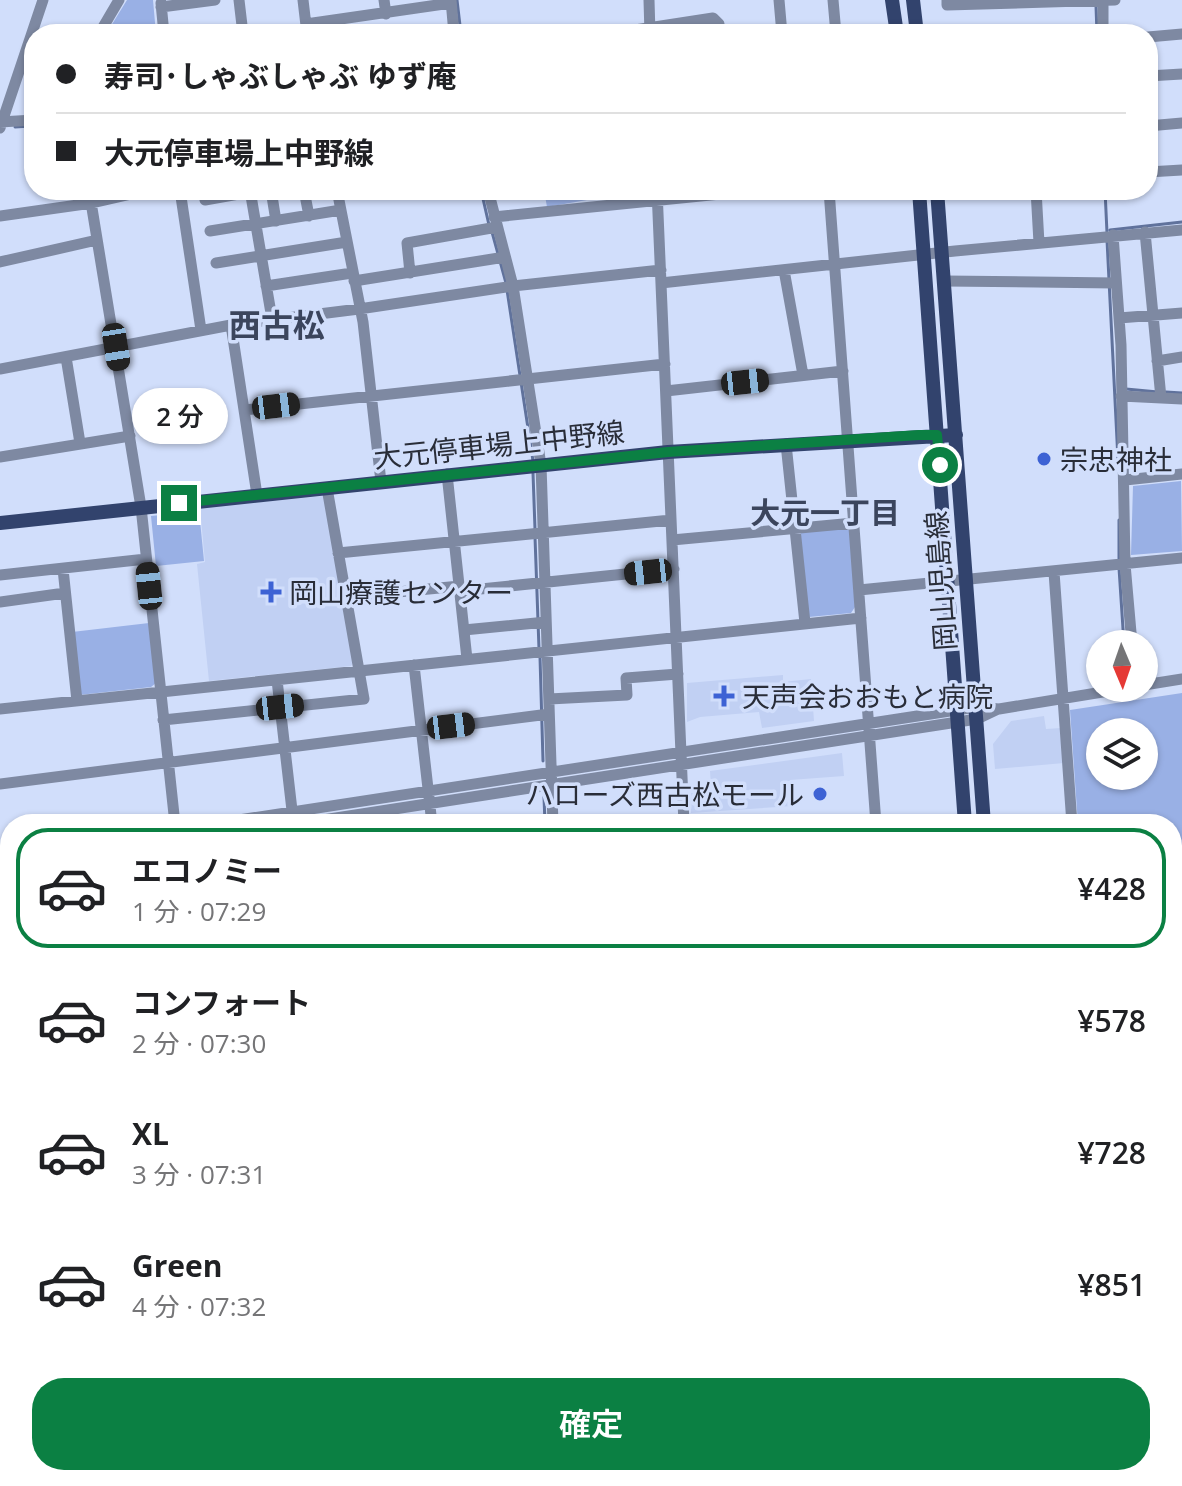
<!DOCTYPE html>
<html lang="ja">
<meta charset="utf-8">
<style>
:root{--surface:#fff;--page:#f6f6f6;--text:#202124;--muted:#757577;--line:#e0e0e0;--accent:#0b8043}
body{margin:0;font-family:"Open Sans","Noto Sans JP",sans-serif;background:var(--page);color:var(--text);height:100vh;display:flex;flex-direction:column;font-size:30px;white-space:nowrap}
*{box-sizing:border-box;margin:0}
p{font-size:26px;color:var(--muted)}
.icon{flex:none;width:44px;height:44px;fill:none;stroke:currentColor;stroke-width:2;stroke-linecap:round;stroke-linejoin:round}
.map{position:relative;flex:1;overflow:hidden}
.sheet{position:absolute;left:0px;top:814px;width:1182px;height:672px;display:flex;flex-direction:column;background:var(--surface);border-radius:32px 32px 0 0;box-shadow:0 2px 6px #0004}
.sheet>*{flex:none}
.top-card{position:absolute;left:24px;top:24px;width:1134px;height:176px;border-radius:32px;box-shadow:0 2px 6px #0004;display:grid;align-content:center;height:176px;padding:0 32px;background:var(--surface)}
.needle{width:52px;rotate:178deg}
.fabs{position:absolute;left:1086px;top:630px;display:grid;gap:16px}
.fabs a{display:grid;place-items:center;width:72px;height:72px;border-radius:50%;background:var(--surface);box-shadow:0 2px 6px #0004;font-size:40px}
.end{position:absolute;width:36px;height:36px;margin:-18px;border:10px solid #0b8043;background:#fff;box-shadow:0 0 0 4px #fff}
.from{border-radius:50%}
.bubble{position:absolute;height:56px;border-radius:28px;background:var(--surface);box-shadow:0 2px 6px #0004;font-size:26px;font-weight:600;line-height:56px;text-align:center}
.car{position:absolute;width:24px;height:48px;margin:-24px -12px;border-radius:10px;box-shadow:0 0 6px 2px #0007;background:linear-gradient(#222 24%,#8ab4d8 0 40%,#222 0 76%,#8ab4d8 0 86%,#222 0)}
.top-card b{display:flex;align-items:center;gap:28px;height:76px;font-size:30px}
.top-card b+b{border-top:2px solid var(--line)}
.top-card i{width:20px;height:20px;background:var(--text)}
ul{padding:14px 0 0;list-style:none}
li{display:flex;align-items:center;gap:24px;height:120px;margin:0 16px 12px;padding:0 16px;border:4px solid transparent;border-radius:32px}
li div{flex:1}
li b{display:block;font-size:30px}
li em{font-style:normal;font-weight:600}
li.on{border-color:var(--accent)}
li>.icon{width:72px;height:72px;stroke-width:1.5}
.action{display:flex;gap:16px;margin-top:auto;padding:16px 32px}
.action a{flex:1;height:92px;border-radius:32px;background:var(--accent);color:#fff;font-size:32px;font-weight:600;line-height:92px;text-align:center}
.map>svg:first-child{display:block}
</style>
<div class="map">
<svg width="1182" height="1486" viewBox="0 0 1182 1486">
<rect width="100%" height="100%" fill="#d1defb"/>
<!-- built -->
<path fill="#c1d0f3" d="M324,496L353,663L351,666L209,681L197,564L205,562L200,508Z
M783,675V682L811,679L814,721L762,728L759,712L700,717L687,722V683Z
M1044,716L1046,729L1061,728L1064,763L995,769L993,744L1011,721Z
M842,753L844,776L790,780L792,806L691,813V793H703L711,786L710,771Z
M1172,922H1182V1100L1172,1101Z"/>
<!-- green -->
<path fill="#99b0e5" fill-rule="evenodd" d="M127,0H153L156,34H106Z
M544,190H627V193L547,207Z
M1181,481L1182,551L1131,555L1133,486Z
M199,511L204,561L156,566L151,516Z
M845,527L850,531L855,607L851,613L809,617L799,535L802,532Z
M149,623L156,683L151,687L79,695L72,632Z
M1182,693V921H1172V824H1078L1070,710ZM1100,732H1144V776H1100Z"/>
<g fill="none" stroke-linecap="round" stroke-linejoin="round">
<!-- stream -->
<path stroke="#60729c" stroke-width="3" d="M457,0L461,34
M1096,6L1097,34
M15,127L31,126
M481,190L489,225
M1105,190L1107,233
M1110,230L1182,222
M492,232L506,283
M1107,240L1118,460
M507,290L533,461
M1126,389L1158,392
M1166,392L1182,393
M533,473L535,529
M1119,520V560
M535,537L539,649
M1119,568L1124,644
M540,657L543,761
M544,797L545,824
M1172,1116L1182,1115
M0,1121L10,1120
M1172,1368L1182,1367
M917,1476L918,1486
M1162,1476L1163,1486
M300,1486L301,1476"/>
<!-- minor -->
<path stroke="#7e89a2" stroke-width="11" d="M239,0L243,34
M303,0L307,34
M384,0L386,14
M451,0L454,34
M649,0L650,34
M779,0L782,34
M833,0L836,34
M947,0V5L1115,0
M1103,0V34
M161,3L164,34
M161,7L215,0
M306,24L451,3
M99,34L119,0
M609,34L713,18L719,24L720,34
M1148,37L1182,34
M1148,76L1182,74
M0,122L34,120
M1148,126L1182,123
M0,128L43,0
M1148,172L1182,170
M89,190L141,507L175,824
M180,190L201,330
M250,190L272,319
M271,190L276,221
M304,190L309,216
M337,190L363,322L381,482
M488,190L513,286L541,465L553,824
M657,190L684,824
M829,190L876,824
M1036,190L1039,243
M205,200L250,192
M0,216L92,203L149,190
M494,217L760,190
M210,231L341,210
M1145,232L1161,398
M1113,235L1121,345L1125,564L1132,644
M0,262L97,240
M216,263L347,242
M784,270L803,375
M410,273L407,243L497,227
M354,281L505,257
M945,281L1115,283
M661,283L955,251L1182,230
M266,286L352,273
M1119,318L1182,313
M231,325L257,495
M66,357L80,443
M1157,361L1182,357
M0,369L231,325L359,309L513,286L661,270
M666,391L843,371
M1121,396L1182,399
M244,410L665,364
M786,444L805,623
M0,457L130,436
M447,474L467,659
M1125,480L1182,474
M672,540L854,523
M338,553L671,520
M63,569L77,701
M1054,572L1072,824
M0,575L146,559
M859,590L1182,558
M461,591L674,569
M346,597L460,586
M0,602L65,593
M464,630L546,622
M414,665L432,824
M277,680L293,819
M1144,685L1182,679
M549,699L627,695L626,678L678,674
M0,709L861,618
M163,720L364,699L327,488
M0,784L549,714
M213,824L976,707L999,709L1127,688
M297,824L977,719L998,709
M0,857L10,855
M0,870L10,868
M0,977L10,1026
M0,1051L10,1049
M1172,1109H1182
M0,1113L10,1112
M0,1185L10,1184
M1172,1192L1182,1191
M1172,1280L1182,1279
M0,1283L10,1282
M0,1300L10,1299
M0,1363L10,1362
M1172,1375H1182
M0,1425L10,1422
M1172,1468H1182
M0,1469L10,1468
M79,1476L80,1486
M170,1476L174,1486
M390,1476L391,1486
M635,1476L636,1486
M717,1476L718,1486
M866,1476V1486
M924,1476V1486
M1154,1476L1155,1486
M1170,1476V1486
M293,1486L294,1476
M481,1486L599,1476"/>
<!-- major -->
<path stroke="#32436d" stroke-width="14" d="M892,0L897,34
M913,0L917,34
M919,190L965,824
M937,190L984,824
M0,523L668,452L956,435
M1012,1476L1013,1486
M1030,1476L1031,1486"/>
</g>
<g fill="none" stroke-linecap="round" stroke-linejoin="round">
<!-- route -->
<path stroke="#0b8043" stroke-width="10" d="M179,503L668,452L919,435H937L940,465"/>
</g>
<!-- markers -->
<g fill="#3d62d4" stroke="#d1defb" stroke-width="3">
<circle cx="1044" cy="459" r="8"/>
<path d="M267 580h8v8h8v8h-8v8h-8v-8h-8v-8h8z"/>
<path d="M720 684h8v8h8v8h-8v8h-8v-8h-8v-8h8z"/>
<circle cx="820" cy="794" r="8"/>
</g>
<g text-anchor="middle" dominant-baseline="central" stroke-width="7" stroke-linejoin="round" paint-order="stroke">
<!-- street labels -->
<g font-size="28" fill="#292d38" stroke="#d1defb">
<text transform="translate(499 444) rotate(-6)">大元停車場上中野線</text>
<text transform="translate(940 581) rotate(-94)">岡山児島線</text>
</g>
<!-- poi labels -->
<g font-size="28" fill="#292d38" stroke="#d1defb" text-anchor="start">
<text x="1060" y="459">宗忠神社</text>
<text x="289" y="592">岡山療護センター</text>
<text x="742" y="696">天声会おおもと病院</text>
<text x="804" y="794" text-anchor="end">ハローズ西古松モール</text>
</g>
<!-- neighbourhood labels -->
<g font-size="30" font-weight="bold" fill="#3b455d" stroke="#d1defb">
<text x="825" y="512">大元一丁目</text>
</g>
<!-- quarter labels -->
<g font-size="32" font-weight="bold" fill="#3b455d" stroke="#d1defb">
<text x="277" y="324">西古松</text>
</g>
</g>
</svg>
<div class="fabs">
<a><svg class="needle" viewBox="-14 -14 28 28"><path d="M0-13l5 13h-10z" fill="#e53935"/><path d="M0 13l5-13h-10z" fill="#757577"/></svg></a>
<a><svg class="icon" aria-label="layers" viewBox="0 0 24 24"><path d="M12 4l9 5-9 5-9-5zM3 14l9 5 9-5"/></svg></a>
</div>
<i class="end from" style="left:940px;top:465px"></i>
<i class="end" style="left:179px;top:503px"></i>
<div class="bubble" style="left:132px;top:388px;width:96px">2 分</div>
<i class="car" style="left:116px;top:347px;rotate:171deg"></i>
<i class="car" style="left:745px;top:382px;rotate:84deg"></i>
<i class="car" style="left:276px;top:406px;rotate:83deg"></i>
<i class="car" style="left:648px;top:572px;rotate:264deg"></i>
<i class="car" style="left:149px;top:586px;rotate:354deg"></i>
<i class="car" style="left:280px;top:707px;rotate:84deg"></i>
<i class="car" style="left:451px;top:726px;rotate:83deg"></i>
<div class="top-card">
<b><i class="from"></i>寿司･しゃぶしゃぶ ゆず庵</b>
<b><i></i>大元停車場上中野線</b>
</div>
<section class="sheet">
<ul>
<li class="on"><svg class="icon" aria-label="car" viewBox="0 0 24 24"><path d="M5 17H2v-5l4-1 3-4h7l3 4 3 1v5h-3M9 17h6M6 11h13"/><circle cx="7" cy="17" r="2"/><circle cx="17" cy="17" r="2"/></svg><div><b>エコノミー</b><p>1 分 · 07:29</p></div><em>¥428</em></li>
<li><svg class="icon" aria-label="car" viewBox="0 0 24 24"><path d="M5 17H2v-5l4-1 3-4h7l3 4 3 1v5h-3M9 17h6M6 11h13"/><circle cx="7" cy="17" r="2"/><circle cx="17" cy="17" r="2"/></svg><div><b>コンフォート</b><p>2 分 · 07:30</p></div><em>¥578</em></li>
<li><svg class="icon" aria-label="car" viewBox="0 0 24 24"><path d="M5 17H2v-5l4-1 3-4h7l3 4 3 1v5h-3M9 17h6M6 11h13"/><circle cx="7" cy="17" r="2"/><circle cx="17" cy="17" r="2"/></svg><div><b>XL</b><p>3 分 · 07:31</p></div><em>¥728</em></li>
<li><svg class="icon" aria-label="car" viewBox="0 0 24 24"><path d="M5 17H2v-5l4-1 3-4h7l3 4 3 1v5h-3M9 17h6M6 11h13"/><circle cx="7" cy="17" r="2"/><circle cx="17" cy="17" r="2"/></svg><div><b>Green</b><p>4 分 · 07:32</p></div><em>¥851</em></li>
</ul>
<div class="action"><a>確定</a></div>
</section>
</div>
